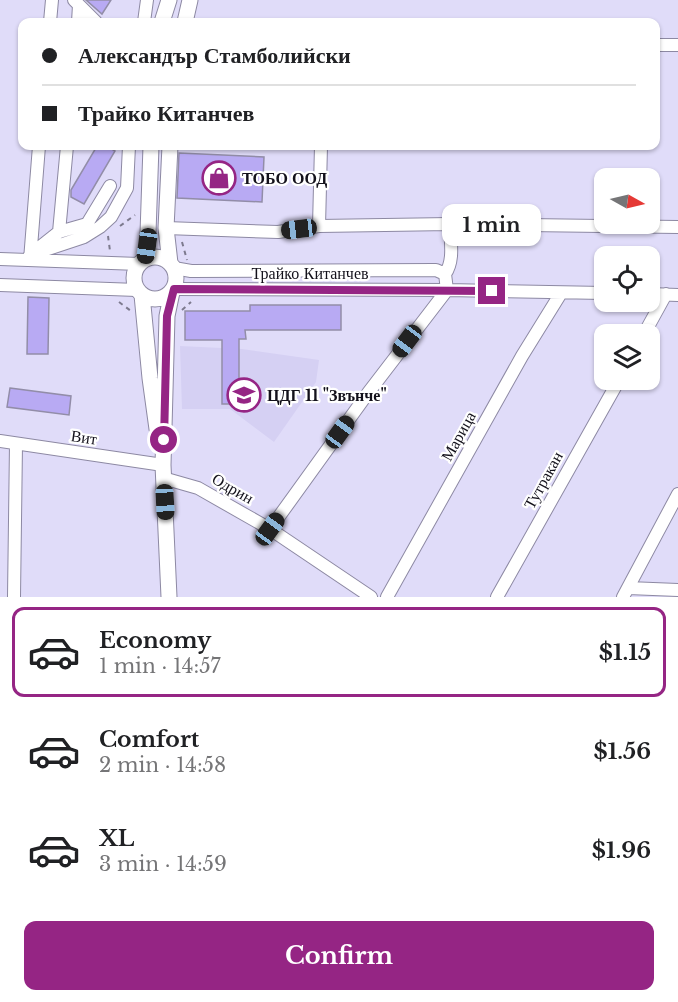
<!DOCTYPE html>
<meta charset="utf-8">
<style>
:root{--surface:#fff;--page:#f2f2f2;--text:#202124;--muted:#757577;--line:#e0e0e0;--accent:#952584}
body{margin:0;font-family:"Libre Baskerville",serif;background:var(--page);color:var(--text);height:100vh;display:flex;flex-direction:column;font-size:22px;white-space:nowrap}
*{box-sizing:border-box;margin:0}
p{font-size:20px;color:var(--muted)}
.icon{flex:none;width:33px;height:33px;fill:none;stroke:currentColor;stroke-width:2;stroke-linecap:round;stroke-linejoin:round}
.map{position:relative;height:597px;overflow:hidden}
.panel{display:flex;flex-direction:column;background:var(--surface);flex:1}
.panel>*{flex:none}
.banner{position:absolute;left:18px;top:18px;width:642px;height:132px;border-radius:12px;box-shadow:0 2px 4px #0004;display:grid;align-content:center;height:132px;padding:0 24px;background:var(--surface)}
.needle{width:39px;rotate:98deg}
.controls{position:absolute;left:594px;top:168px;display:grid;gap:12px}
.controls a{display:grid;place-items:center;width:66px;height:66px;border-radius:12px;background:var(--surface);box-shadow:0 2px 4px #0004;font-size:30px}
.end{position:absolute;width:27px;height:27px;margin:-14px;border:8px solid #952584;background:#fff;box-shadow:0 0 0 3px #fff}
.from{border-radius:50%}
.bubble{position:absolute;height:42px;border-radius:12px;background:var(--surface);box-shadow:0 2px 4px #0004;font-size:20px;font-weight:800;line-height:42px;text-align:center}
.car{position:absolute;width:18px;height:36px;margin:-18px -9px;border-radius:8px;box-shadow:0 0 4px 2px #0007;background:linear-gradient(#222 24%,#8ab4d8 0 40%,#222 0 76%,#8ab4d8 0 86%,#222 0)}
.banner b{display:flex;align-items:center;gap:21px;height:57px;font-size:22px}
.banner b+b{border-top:2px solid var(--line)}
.banner i{width:15px;height:15px;background:var(--text)}
ul{padding:10px 0 0;list-style:none}
li{display:flex;align-items:center;gap:18px;height:90px;margin:0 12px 9px;padding:0 12px;border:3px solid transparent;border-radius:12px}
li div{flex:1}
li b{display:block;font-size:22px}
li em{font-style:normal;font-weight:800}
li.selected{border-color:var(--accent)}
li>.icon{width:54px;height:54px;stroke-width:1.5}
.primary-button{display:flex;gap:12px;margin-top:auto;padding:12px 24px}
.primary-button a{flex:1;height:69px;border-radius:12px;background:var(--accent);color:#fff;font-size:24px;font-weight:800;line-height:69px;text-align:center}
.map>svg:first-child{display:block}
</style>
<div class="map">
<svg width="678" height="597" viewBox="0 0 678 597">
<rect width="100%" height="100%" fill="#e0dcf9"/>
<!-- built -->
<path fill="#d5d0f3" d="M180,346L242,349L319,360L316,382L274,442L230,409H182Z"/>
<!-- building -->
<path fill="#b8aaf3" stroke="#928da8" stroke-width="1.5" d="M86,0H111L102,14Z
M97,146H107L115,151L84,204L71,197V190Z
M179,153L264,157L262,202L177,198Z
M28,297L49,298L48,354H27Z
M250,305H341V330H245L246,339H239V404H222V340H185V311H250Z
M10,388L71,396L69,415L7,407Z"/>
<g fill="none" stroke-linecap="round" stroke-linejoin="round">
<!-- minor casing -->
<g stroke="#8d89a3" stroke-width="14">
<path id="minor" d="M74,0L96,22
M50,22L52,0
M78,22L79,5
M144,22L147,0
M656,45H678
M319,226L321,146
M166,228L278,232L319,226L450,224L678,227
M59,232L67,146
M35,251L59,232L87,224L110,186
M30,255L84,237L100,227L111,217L127,188L129,146
M0,259L139,264
M30,260L39,146
M174,268L191,271L436,270L445,274L447,290
M445,274C455,260 450,240 450,224
M0,285L137,290
M174,289L447,290L604,293
M650,294L678,295
M644,334L666,294
M0,441L163,465
M163,478L198,488L270,529L371,597
M270,529L368,393L447,290
M628,588L678,590
M14,597L16,444
M387,597L522,356L561,293
M497,597L619,380
M623,597L678,494"/>
</g>
<!-- major casing -->
<g stroke="#8d89a3" stroke-width="17">
<path id="major" d="M162,22L169,0
M185,22L190,0
M170,146L166,228L170,263
M134 278a21 21 0 1 1 42 0a21 21 0 1 1-42 0Z
M145,259L148,233L151,146
M142,295L150,378L157,429
M169,597L163,465L167,316L172,292"/>
</g>
<!-- path -->
<path stroke="#7d7a8e" stroke-width="2" stroke-dasharray="4.5 4.5" stroke-linecap="butt" d="M120,226L135,215
M108,236L110,251
M182,242L187,260
M119,302L131,311
M182,310L191,302"/>
<!-- minor -->
<use href="#minor" stroke="#fff" stroke-width="12"/>
<!-- major -->
<use href="#major" stroke="#fff" stroke-width="15"/>
</g>
<g fill="none" stroke-linecap="round" stroke-linejoin="round">
<!-- route -->
<path stroke="#952584" stroke-width="8" d="M164,440L167,316L174,289L492,291"/>
</g>
<!-- icons -->
<defs>
<g id="shop-ring" transform="scale(1.725)"><circle r="9.5" fill="#fff" stroke="#952584" stroke-width="1.5"/><path d="M-5-2.5h2.3a2.7 3.5 0 0 1 5.4 0H5L5.5 6h-11ZM-1.5-2.5h3a1.5 2.3 0 0 0-3 0Z" fill="#952584"/></g>
<g id="school-ring" transform="scale(1.725)"><circle r="9.5" fill="#fff" stroke="#952584" stroke-width="1.5"/><path d="M0-5L7-2L0 1L-7-2ZM-4 1L0 2.5L4 1V4Q0 6-4 4Z" fill="#952584"/></g>
</defs>
<g fill-rule="evenodd">
<use href="#shop-ring" x="219" y="178"/>
<use href="#school-ring" x="244" y="395"/>
</g>
<g text-anchor="middle" dominant-baseline="central" stroke-width="4.5" stroke-linejoin="round" paint-order="stroke">
<!-- poi labels -->
<g font-size="16" font-weight="bold" fill="#13111b" stroke="#fff" text-anchor="start">
<text x="242" y="178">ТОБО ООД</text>
<text x="267" y="395">ЦДГ 11 "Звънче"</text>
</g>
<!-- street labels -->
<g font-size="16" fill="#13111b" stroke="#fff">
<text x="310" y="273">Трайко Китанчев</text>
<text transform="translate(458 436) rotate(-61)">Марица</text>
<text transform="translate(84 437) rotate(8)">Вит</text>
<text transform="translate(543 480) rotate(-61)">Тутракан</text>
<text transform="translate(233 488) rotate(30)">Одрин</text>
</g>
</g>
</svg>
<div class="controls">
<a><svg class="needle" viewBox="-14 -14 28 28"><path d="M0-13l5 13h-10z" fill="#e53935"/><path d="M0 13l5-13h-10z" fill="#757577"/></svg></a>
<a><svg class="icon" aria-label="locate" viewBox="0 0 24 24"><circle cx="12" cy="12" r="6"/><path d="M12 2v4M12 18v4M2 12h4M18 12h4"/></svg></a>
<a><svg class="icon" aria-label="layers" viewBox="0 0 24 24"><path d="M12 4l9 5-9 5-9-5zM3 14l9 5 9-5"/></svg></a>
</div>
<i class="end from" style="left:164px;top:440px"></i>
<i class="end" style="left:492px;top:291px"></i>
<div class="bubble" style="left:442px;top:204px;width:99px">1 min</div>
<i class="car" style="left:299px;top:229px;rotate:263deg"></i>
<i class="car" style="left:147px;top:246px;rotate:188deg"></i>
<i class="car" style="left:407px;top:341px;rotate:217deg"></i>
<i class="car" style="left:340px;top:432px;rotate:36deg"></i>
<i class="car" style="left:165px;top:502px;rotate:177deg"></i>
<i class="car" style="left:270px;top:529px;rotate:36deg"></i>
<div class="banner">
<b><i class="from"></i>Александър Стамболийски</b>
<b><i></i>Трайко Китанчев</b>
</div>
</div>
<section class="panel">
<ul>
<li class="selected"><svg class="icon" aria-label="car" viewBox="0 0 24 24"><path d="M5 17H2v-5l4-1 3-4h7l3 4 3 1v5h-3M9 17h6M6 11h13"/><circle cx="7" cy="17" r="2"/><circle cx="17" cy="17" r="2"/></svg><div><b>Economy</b><p>1 min · 14:57</p></div><em>$1.15</em></li>
<li><svg class="icon" aria-label="car" viewBox="0 0 24 24"><path d="M5 17H2v-5l4-1 3-4h7l3 4 3 1v5h-3M9 17h6M6 11h13"/><circle cx="7" cy="17" r="2"/><circle cx="17" cy="17" r="2"/></svg><div><b>Comfort</b><p>2 min · 14:58</p></div><em>$1.56</em></li>
<li><svg class="icon" aria-label="car" viewBox="0 0 24 24"><path d="M5 17H2v-5l4-1 3-4h7l3 4 3 1v5h-3M9 17h6M6 11h13"/><circle cx="7" cy="17" r="2"/><circle cx="17" cy="17" r="2"/></svg><div><b>XL</b><p>3 min · 14:59</p></div><em>$1.96</em></li>
</ul>
<div class="primary-button"><a>Confirm</a></div>
</section>
